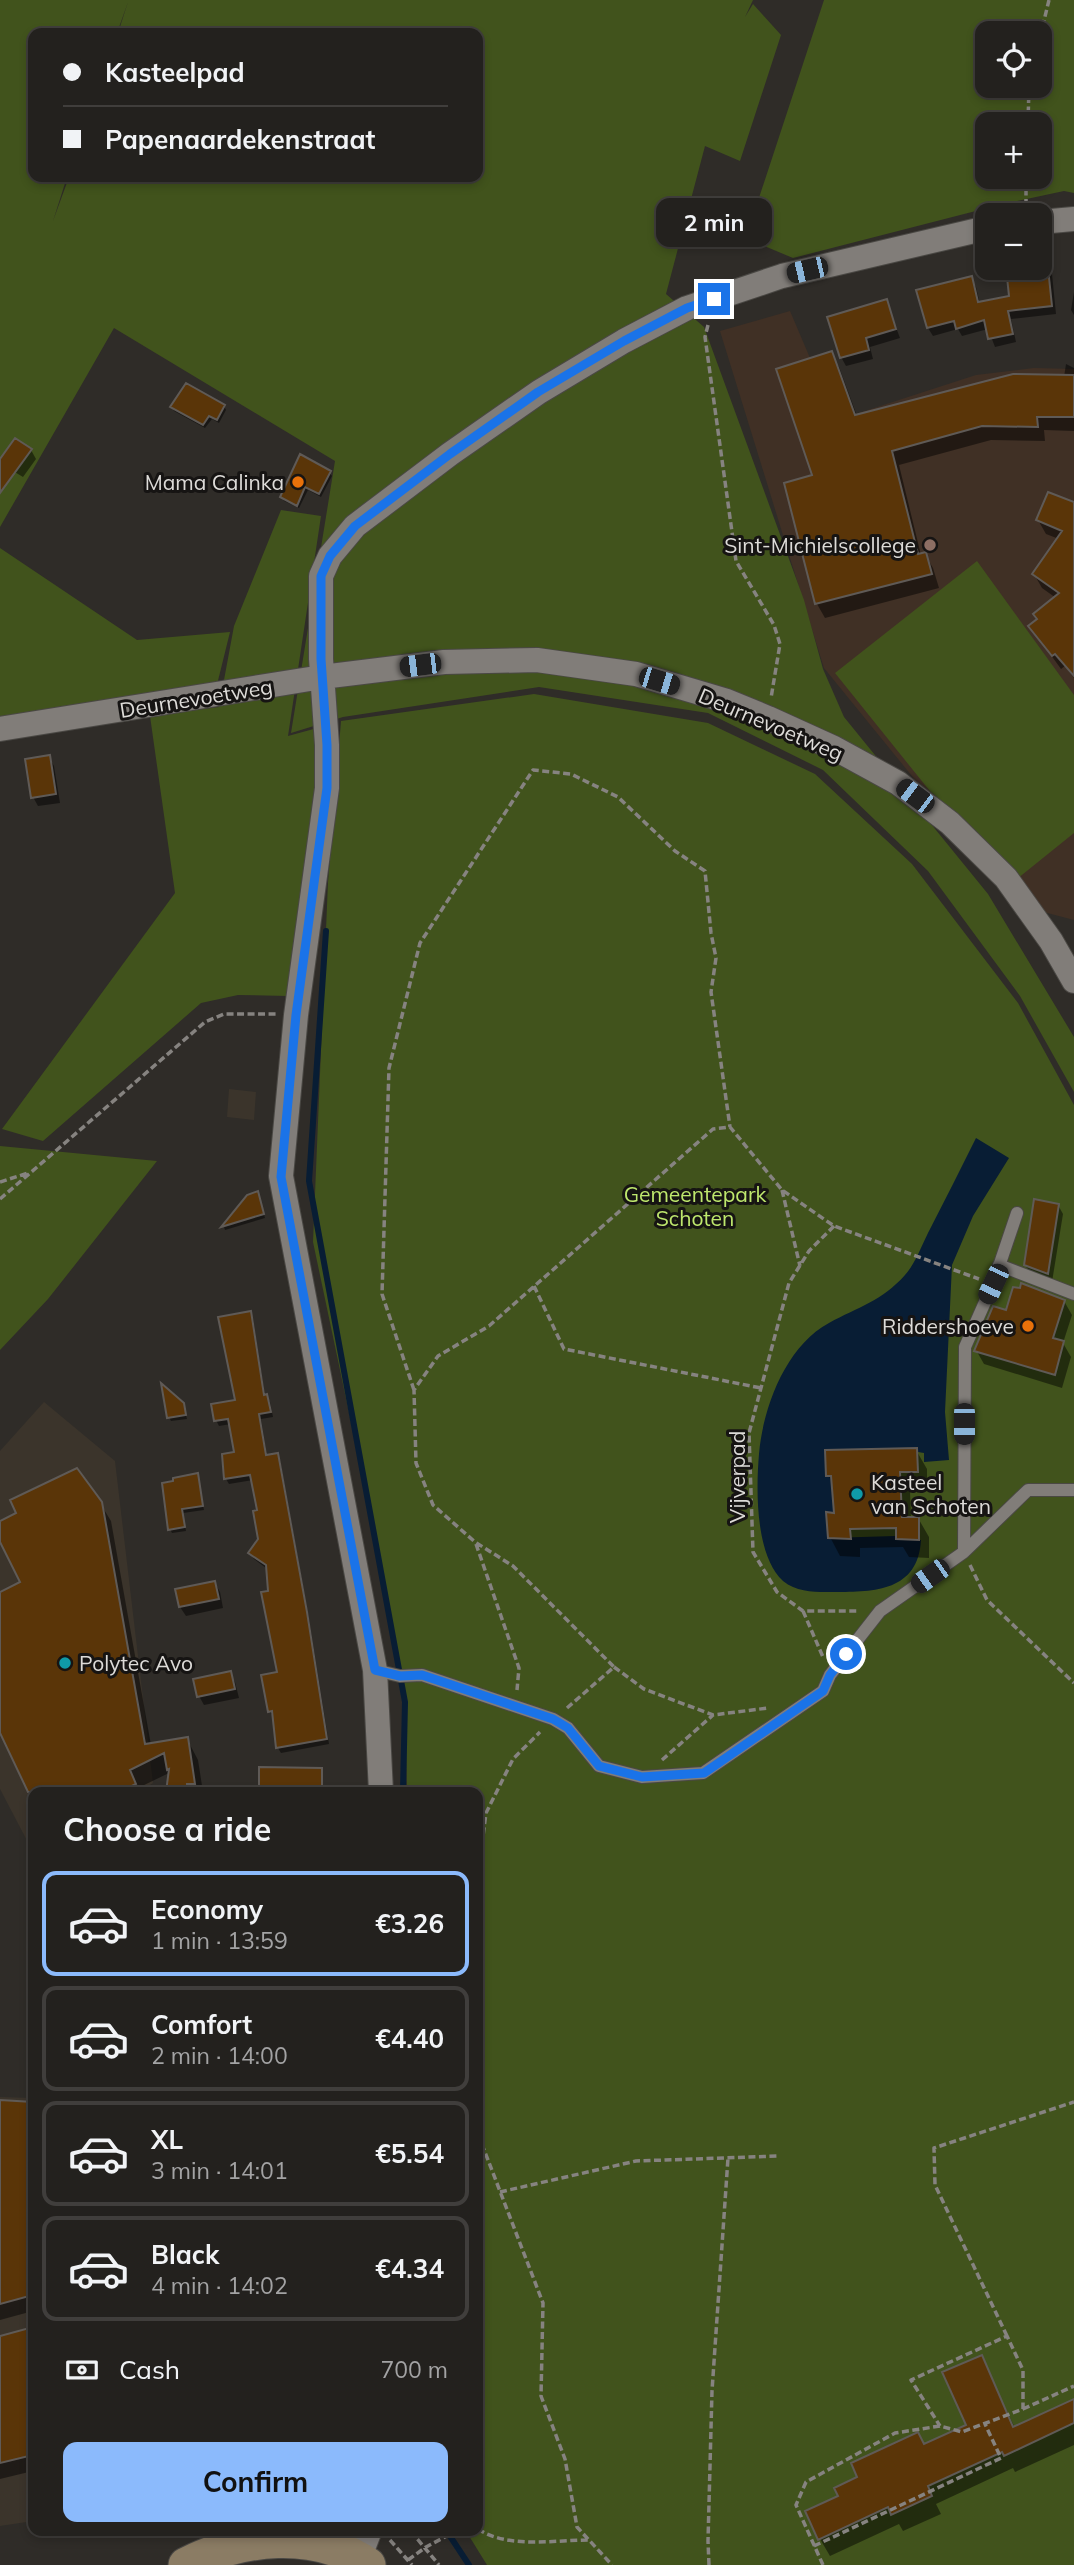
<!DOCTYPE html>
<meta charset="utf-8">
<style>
:root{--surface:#23211e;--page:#2b2927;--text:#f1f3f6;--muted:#a3a3a4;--line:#403e3c;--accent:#8bbafc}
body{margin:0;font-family:Mulish,sans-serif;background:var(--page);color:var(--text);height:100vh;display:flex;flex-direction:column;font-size:26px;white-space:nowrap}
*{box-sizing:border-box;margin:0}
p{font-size:23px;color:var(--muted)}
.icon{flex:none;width:38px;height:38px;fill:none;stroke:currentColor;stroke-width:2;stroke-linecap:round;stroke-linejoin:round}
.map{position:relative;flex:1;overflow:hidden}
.drawer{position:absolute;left:28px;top:1787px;width:455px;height:749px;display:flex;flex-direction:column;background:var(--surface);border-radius:14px;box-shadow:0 4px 10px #0003,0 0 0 2px var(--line)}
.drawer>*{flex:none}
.top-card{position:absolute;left:28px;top:28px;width:455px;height:154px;border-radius:14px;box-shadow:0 4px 10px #0003,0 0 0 2px var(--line);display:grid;align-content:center;height:154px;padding:0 35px;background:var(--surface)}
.controls{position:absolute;left:975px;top:21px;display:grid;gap:14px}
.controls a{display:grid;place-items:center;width:77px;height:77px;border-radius:14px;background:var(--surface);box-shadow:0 4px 10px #0003,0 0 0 2px var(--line);font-size:35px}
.end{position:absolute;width:32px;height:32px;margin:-16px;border:9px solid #1a73e8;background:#fff;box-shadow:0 0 0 4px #fff}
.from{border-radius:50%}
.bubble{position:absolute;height:49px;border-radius:14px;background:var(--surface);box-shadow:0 4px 10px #0003,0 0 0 2px var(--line);font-size:23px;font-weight:700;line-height:49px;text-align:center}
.car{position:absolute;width:21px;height:42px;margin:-21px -10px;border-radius:9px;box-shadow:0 0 5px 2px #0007;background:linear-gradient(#222 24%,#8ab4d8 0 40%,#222 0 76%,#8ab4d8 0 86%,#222 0)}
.top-card b{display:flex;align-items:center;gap:24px;height:66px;font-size:26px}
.top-card b+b{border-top:2px solid var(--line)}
.top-card i{width:18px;height:18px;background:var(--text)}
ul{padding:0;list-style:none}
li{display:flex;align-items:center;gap:21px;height:105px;margin:0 14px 10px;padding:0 21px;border:4px solid var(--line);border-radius:14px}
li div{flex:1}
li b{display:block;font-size:26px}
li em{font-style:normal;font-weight:700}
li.on{border-color:var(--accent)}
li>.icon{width:63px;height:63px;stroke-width:1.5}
h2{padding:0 35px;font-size:32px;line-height:84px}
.pay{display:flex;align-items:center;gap:18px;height:77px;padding:0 35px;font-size:26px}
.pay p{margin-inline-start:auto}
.button{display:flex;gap:14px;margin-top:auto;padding:14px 35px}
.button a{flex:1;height:80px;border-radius:14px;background:var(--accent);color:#111;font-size:28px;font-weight:700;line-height:80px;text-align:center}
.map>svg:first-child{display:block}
</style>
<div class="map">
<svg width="1074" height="2565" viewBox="0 0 1074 2565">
<rect width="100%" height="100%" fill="#2f2c28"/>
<!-- built -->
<path fill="#3b342b" d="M229,1089L256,1092L254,1120L227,1117Z
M44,1402L115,1461L153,1783L138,1792H33V1852L0,1789V1451Z
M0,2097L33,2098V2521L0,2526Z"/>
<!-- education -->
<path fill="#403025" d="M790,311L810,358L831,422L976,375L1034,368L1074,369V920L1017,905L824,668L720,331Z"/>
<!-- green -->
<path fill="#41531c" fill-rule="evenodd" d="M0,0H753L745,17L753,4L781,35L740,161L705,146L666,294L704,327L804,600L823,669L844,717L988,894L1074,1037V1092L1020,996L928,871L823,770L708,713L539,687L343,717L291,733L335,461L114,328L0,527ZM128,2L118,33H478V177H69L53,221L67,177H33V33H117Z
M824,0H1074V193L1064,191L1003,204L793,258L757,243L754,213ZM987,33H1040V86H987ZM987,124H1040V177H987Z
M281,510L321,516L288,736L321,727L320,786L289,996L238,995L201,1003L43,1141L2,1129L175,893L150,716L219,707L234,626Z
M0,548L137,640L230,632L212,705L0,728Z
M977,561L1074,695V833L1007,887L835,673Z
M534,694L708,723L815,774L912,864L1018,1003L1074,1105V2565H487L466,2531L478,2530V1792H407L405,1702L371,1517L313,1242L328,882L341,721Z
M0,1146L157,1161L48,1299L0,1350Z"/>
<!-- water -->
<path fill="#081d34" d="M976,1138L1009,1158L973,1216L952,1265L945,1412L949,1460L924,1462V1453L918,1452V1448L825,1450L826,1476H831L834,1513H826L828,1538L895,1536L896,1540H921C918,1591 875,1592 834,1592C816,1592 798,1593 783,1581C755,1555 756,1489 759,1454C763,1407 786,1346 829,1323C858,1307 882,1301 905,1275C915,1264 921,1247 928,1233C944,1202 960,1170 976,1138Z"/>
<!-- shadow -->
<path fill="#0007" d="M1047,265L1052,274L1056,314L1011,319L1016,342L995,347L988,329L962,336L958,329L933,336L928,328L971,278L976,287L980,304L1010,297V269Z
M1074,292V315L1071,310Z
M886,301L900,338L870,347L873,359L846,366L841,357Z
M831,354L839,367L857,416L1064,377L1066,364L1074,368V431L1044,430L1045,441L991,440L899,465L921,555L925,554L933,568L939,588L825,618L817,604L786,484L814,476Z
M224,406L226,410L219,423L212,419L205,428L174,411L172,407Z
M31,450L36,459L23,477L8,468Z
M329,472L332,476L321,497L308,490L299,508L284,501L282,497Z
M1074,504V678L1065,666L1061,669L1030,626L1056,598L1042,588L1034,574L1059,539L1046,534L1038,520Z
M49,757L54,766L60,803L38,806L33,797Z
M258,1193L265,1218L225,1230L224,1227L248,1197Z
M1058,1205L1063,1214L1052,1282L1031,1274L1025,1265Z
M1064,1301L1072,1315L1063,1343L1071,1357L1062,1388L984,1364L976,1350L1007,1313Z
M250,1313L253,1318L265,1396L270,1402L273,1417L261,1419L267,1456L277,1454L280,1460L309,1619L329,1744L281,1753L278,1748L274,1717L269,1711L279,1674L266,1568L254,1559L250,1553L259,1539V1512L253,1480L229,1484L226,1479L224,1456L236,1453L231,1424L219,1426L216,1420L237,1401Z
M183,1404L187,1419L171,1421L169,1417Z
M916,1450L927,1469V1491H910L911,1519L918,1518L929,1537V1558L909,1557L903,1547L860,1548V1557L840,1556L830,1537L836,1515L834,1486L828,1475Z
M197,1475L204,1510L183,1513L186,1531L172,1533L170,1529Z
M100,1503L111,1521L151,1745L187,1739L198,1760L203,1792H168L169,1773L138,1788L140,1792H33V1800L0,1729V1594L22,1583L0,1538V1523Z
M215,1583L220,1592L223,1608L186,1616L180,1607Z
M230,1673L235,1682L239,1698L204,1705L199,1696Z
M0,2102L33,2104V2311L0,2320Z
M33,2329V2471L0,2479V2338Z
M981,2357L1015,2428L1074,2401V2445L1015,2472L1013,2468L936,2504L941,2514L903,2531L899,2524L830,2556L820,2539L840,2497L925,2446L968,2426Z"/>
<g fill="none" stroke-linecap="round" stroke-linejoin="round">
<!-- stream -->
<path stroke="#081d34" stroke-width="6" d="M326,931L309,1181L405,1702L403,1792
M446,2530L469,2565"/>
</g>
<!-- building -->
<path fill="#5a3508" stroke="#5f5a56" stroke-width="2" d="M1009,268H1048L1052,306L1008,311L1013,334L988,339L984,320L956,329L954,321L927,328L916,290L972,276L978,302L1009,296L1007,277H1010Z
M887,299L896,329L866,338L869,350L840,358L827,317Z
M832,351L855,415L1013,374L1074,375V417H1037L1038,427L982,426L892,451L918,554L926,552L932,574L815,604L784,483L812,475L776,369Z
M186,383L225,405L217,420L209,416L203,425L170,407Z
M15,438L32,449L0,493V459Z
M300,454L331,471L319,494L305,487L297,506L280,497Z
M1048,492L1074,502V676L1055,654L1052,656L1028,626L1037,619L1033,614L1059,593L1032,574L1062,531L1036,520Z
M50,755L56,794L31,798L25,759Z
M258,1191L264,1214L221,1227L247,1195Z
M1034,1199L1059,1204L1048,1274L1024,1265Z
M1021,1283L1065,1300L1053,1338L1064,1341L1055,1375L974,1351L993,1306L1006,1310L1013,1287L1020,1288Z
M251,1311L264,1395L267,1394L271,1412L259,1414L266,1455L278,1453L307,1612L327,1739L276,1748L272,1711L268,1712L261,1675L277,1672L261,1592L268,1591L266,1565L248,1553L258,1539L253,1511L257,1510L250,1475L224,1479L222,1454L234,1452L228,1419L214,1421L211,1404L235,1400L218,1317Z
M161,1383L184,1403L186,1415L167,1418Z
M917,1448L918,1472H900L902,1517H919V1540L896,1539V1528L850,1529L851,1539L828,1538L826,1512L834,1513L831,1476H826L825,1450Z
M77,1468L102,1502L145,1744L188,1737L195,1784H187V1792H166L169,1769L167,1770L164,1753L130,1770L136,1784L119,1792H28L0,1733V1592L20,1582L0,1542V1521L16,1513L10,1500Z
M198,1473L203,1506L182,1509L185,1527L168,1530L162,1483L173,1481V1478Z
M215,1581L219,1599L179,1607L175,1589Z
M231,1671L235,1689L197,1697L193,1679Z
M259,1767L322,1768V1792H259Z
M0,2100L33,2102V2295L0,2304Z
M33,2327V2455L0,2463V2336Z
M982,2355L1013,2427L1074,2399V2423L1004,2456L1002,2452L928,2486L932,2496L891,2515L888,2507L818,2540L805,2511L838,2496L834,2488L857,2477L851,2463L918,2432L924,2444L966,2425L942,2372Z"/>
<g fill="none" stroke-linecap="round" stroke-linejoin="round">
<!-- lane casing -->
<g stroke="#4a4844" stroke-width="14">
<path id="lane" d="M999,1265L1074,1294
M964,1552L965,1347L993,1284L1017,1213
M375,1670L400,1676L422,1675L553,1719L568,1728L599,1766L642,1777L703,1773L823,1691L830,1675L880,1611L964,1552L1028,1490H1074"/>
</g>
<!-- street casing -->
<g stroke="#4a4844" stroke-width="26">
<path id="street" d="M1040,222L1074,219
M0,729L322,677L444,662L537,660L636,674L727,701L768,718L834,748L898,783L950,823L1006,878L1051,941L1074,981
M381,1792L375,1670L281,1176L296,1015L327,788V745L321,659V576L330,556L355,526L450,454L539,392L624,341L687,308L782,276L987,228
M359,2559L370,2530"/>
</g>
<!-- secondary casing -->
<g stroke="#4a4844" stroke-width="37">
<path id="secondary" d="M186,2565C242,2536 314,2529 368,2565"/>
</g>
<!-- path -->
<path stroke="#868380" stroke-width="3.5" stroke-dasharray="7 3.5" stroke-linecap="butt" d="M1040,37L1049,0
M1028,124L1029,86
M1026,206V177
M708,325L705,337L736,561L774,625L780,644L771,698
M0,1182L28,1173
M782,1190L800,1266
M0,1199L205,1022L224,1014H276
M834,1226L809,1251L789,1283L749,1433L753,1552L777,1592L803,1611H858
M534,1286L564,1349L761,1388
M414,1390L382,1294L389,1068L420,943L533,770L571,774L618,797L675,851L705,871L711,933L716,958L711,992L730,1127
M476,1544L519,1668L517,1690
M970,1565L987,1600L1074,1683
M803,1611L823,1657
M614,1667L644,1689L713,1715L768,1708
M567,1708L614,1667L513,1566L475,1542L433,1505L416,1463L414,1390L438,1356L489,1326L713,1129L730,1127L782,1190L834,1226L979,1279
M662,1760L713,1715
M478,1876L486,1813L513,1759L540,1732
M478,2134L543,2303L541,2396L565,2459L577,2527L612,2565
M500,2192L636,2161L779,2156
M1007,2336L935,2185L934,2148L1074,2102
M1023,2409L1074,2386
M478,2529C508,2549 554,2540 589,2540
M414,2530V2535L439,2565
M390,2540L412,2565
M814,2546L1001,2458L985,2424
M408,2560L426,2547L458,2530
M709,2565L708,2541L712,2391L728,2158
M823,2565L796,2505L806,2482L895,2433L940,2426L962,2432L1023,2409V2370L1007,2336L911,2380L940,2426"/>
<!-- lane -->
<use href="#lane" stroke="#817d79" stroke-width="12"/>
<!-- street -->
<use href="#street" stroke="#817d79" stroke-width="24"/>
<!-- secondary -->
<use href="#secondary" stroke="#8b7c64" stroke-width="35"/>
</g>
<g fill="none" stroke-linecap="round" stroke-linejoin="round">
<!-- route -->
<path stroke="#1a73e8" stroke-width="9" d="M714,299L687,308L624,341L538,392L450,454L355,526L330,556L321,576V659L327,745V788L296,1015L281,1177L375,1670L400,1676L422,1675L553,1719L568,1728L599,1766L642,1777L704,1773L823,1691L830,1675L846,1654"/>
</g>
<!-- markers -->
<g fill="#e8710a" stroke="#161413" stroke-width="2.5">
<circle cx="298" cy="482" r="7"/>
<circle cx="1028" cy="1326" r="7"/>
</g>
<circle fill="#8d6e63" stroke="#161413" stroke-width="2.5" cx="930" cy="545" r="7"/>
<g fill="#0f9aa8" stroke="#161413" stroke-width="2.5">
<circle cx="857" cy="1494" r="7"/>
<circle cx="65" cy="1663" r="7"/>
</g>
<g text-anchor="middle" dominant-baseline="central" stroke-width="6" stroke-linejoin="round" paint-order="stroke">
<!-- poi labels -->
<g font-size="21" fill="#dddbd8" stroke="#161413" text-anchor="end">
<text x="284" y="482">Mama Calinka</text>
<text x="916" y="545">Sint-Michielscollege</text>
<text x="1014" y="1326">Riddershoeve</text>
<text x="871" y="1482" text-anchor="start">Kasteel<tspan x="871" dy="24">van Schoten</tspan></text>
<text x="79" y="1663" text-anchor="start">Polytec Avo</text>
</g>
<!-- street labels -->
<g font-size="21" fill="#dddbd8" stroke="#161413">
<text transform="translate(196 698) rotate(-9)">Deurnevoetweg</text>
<text transform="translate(771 724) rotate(23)">Deurnevoetweg</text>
<text transform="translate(737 1477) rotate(-90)">Vijverpad</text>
</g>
<!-- park labels -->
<g font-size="21" fill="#bee76d" stroke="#161413">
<text x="695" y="1194">Gemeentepark<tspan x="695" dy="24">Schoten</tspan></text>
</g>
</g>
</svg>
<div class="controls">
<a><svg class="icon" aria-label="locate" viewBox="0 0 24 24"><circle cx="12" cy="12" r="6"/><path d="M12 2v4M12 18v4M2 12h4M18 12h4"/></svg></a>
<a>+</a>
<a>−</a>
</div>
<i class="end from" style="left:846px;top:1654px"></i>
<i class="end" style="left:714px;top:299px"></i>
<div class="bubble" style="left:656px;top:198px;width:116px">2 min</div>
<i class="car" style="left:807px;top:270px;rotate:257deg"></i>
<i class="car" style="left:420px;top:665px;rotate:263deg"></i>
<i class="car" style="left:659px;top:681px;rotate:107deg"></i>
<i class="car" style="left:915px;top:796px;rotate:307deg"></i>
<i class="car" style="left:993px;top:1284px;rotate:205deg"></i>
<i class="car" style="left:964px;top:1424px;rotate:180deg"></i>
<i class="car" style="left:930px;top:1576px;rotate:235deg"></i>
<div class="top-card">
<b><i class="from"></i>Kasteelpad</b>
<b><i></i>Papenaardekenstraat</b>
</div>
<section class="drawer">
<h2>Choose a ride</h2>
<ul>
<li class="on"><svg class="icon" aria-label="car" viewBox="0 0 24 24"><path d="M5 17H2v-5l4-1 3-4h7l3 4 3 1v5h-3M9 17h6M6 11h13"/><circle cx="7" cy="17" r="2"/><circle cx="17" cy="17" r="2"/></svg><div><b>Economy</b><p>1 min · 13:59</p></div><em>€3.26</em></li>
<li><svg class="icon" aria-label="car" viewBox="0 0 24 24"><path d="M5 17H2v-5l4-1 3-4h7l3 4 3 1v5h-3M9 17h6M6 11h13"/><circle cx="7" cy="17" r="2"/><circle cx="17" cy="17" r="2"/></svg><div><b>Comfort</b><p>2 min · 14:00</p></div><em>€4.40</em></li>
<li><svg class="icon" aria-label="car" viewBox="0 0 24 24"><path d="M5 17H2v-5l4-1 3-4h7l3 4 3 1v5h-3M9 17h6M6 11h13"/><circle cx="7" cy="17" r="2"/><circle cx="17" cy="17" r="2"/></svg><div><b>XL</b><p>3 min · 14:01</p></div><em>€5.54</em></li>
<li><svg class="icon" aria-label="car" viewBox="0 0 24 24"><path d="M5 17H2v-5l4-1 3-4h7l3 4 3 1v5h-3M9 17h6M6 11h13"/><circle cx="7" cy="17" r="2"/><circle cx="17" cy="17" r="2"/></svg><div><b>Black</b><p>4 min · 14:02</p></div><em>€4.34</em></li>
</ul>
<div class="pay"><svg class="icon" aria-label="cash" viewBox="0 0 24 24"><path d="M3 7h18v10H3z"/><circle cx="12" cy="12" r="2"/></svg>Cash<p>700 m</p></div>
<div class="button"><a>Confirm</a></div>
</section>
</div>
